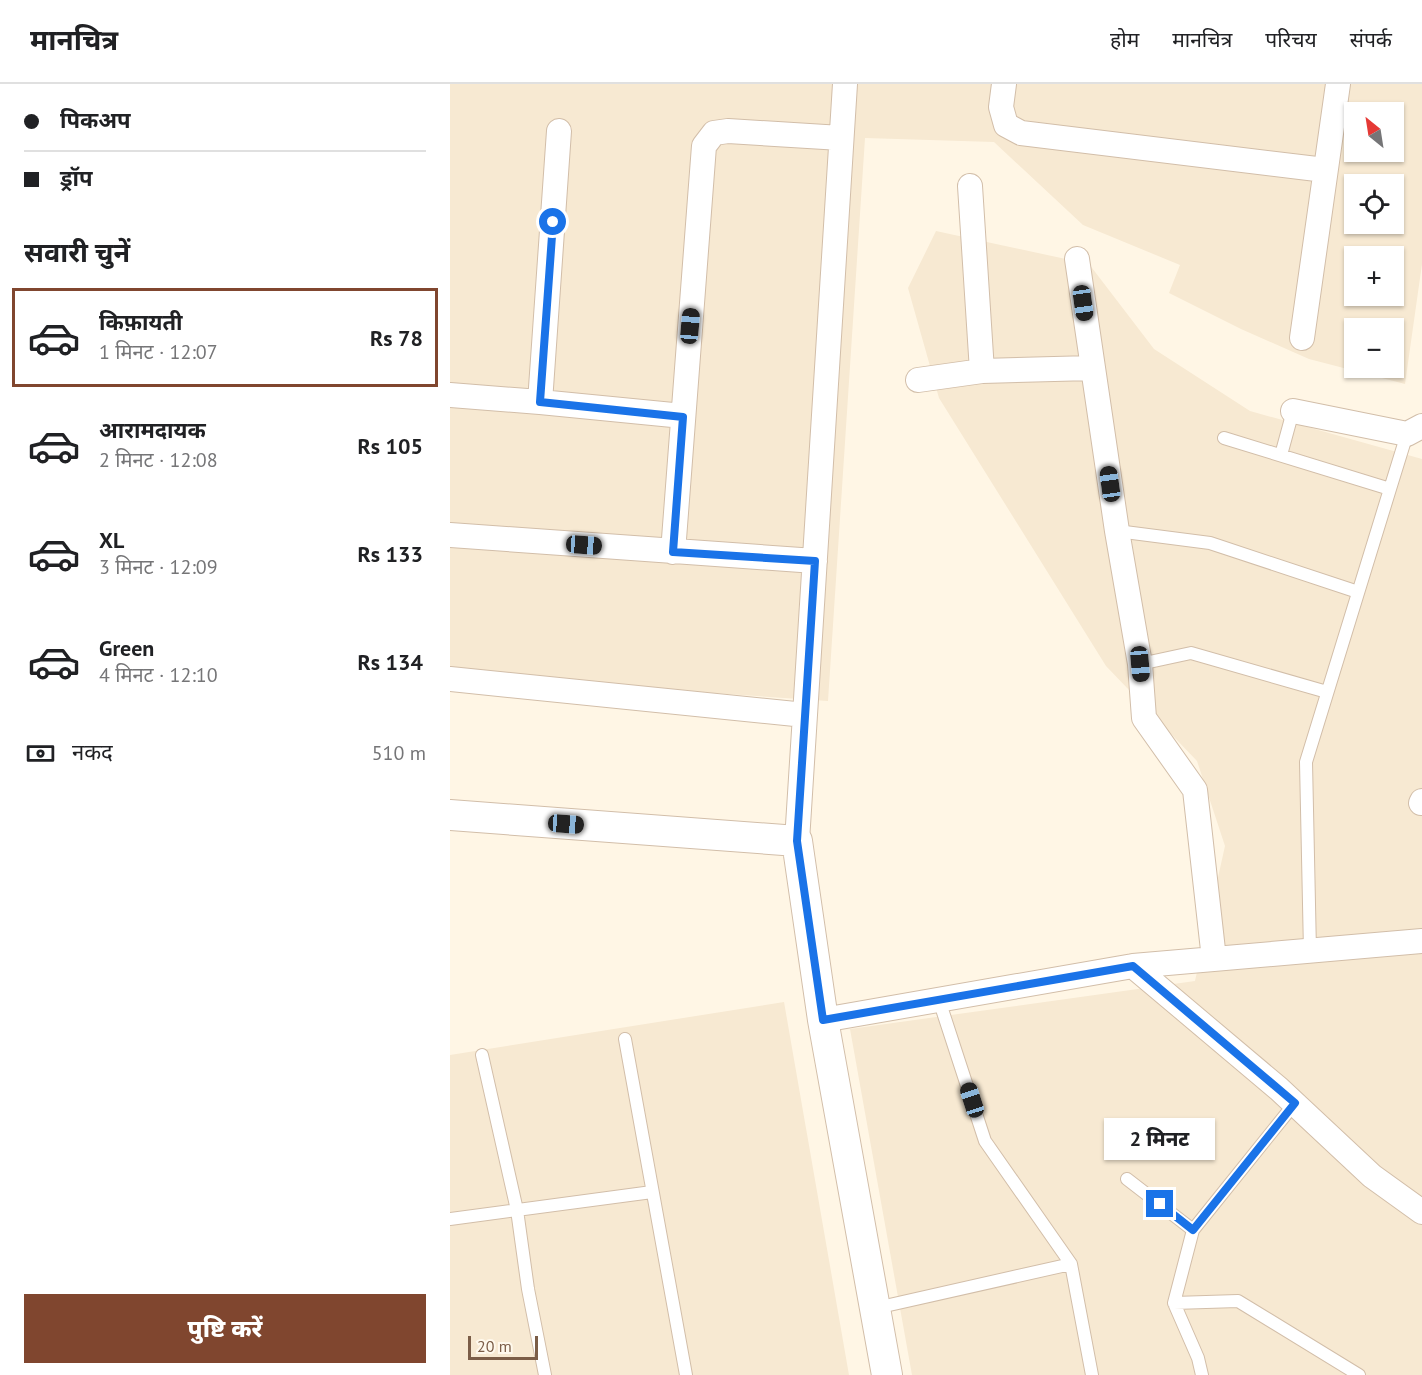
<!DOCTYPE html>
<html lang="hi">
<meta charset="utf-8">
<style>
:root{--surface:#fff;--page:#f6f6f6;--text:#202124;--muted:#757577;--line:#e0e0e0;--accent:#80462f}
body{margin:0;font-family:"PT Sans","Noto Sans Devanagari",sans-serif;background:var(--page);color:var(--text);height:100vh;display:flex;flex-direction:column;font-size:22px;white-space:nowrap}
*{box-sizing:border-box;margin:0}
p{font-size:20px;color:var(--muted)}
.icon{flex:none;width:33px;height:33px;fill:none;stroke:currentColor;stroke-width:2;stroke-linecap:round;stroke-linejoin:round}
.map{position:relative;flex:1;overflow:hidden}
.sheet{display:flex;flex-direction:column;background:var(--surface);width:450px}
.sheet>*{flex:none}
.top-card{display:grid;align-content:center;height:132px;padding:0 24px;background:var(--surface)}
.needle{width:39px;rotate:330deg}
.tools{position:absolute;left:894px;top:18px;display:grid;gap:12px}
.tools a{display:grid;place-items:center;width:60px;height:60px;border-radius:0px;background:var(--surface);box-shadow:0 2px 4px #0004;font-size:30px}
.scale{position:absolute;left:18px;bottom:15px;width:70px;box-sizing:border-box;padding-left:6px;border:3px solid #7b5d47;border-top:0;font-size:16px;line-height:21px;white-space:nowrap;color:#7b5d47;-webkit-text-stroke:4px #fff9ed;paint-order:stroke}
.end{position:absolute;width:27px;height:27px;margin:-14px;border:8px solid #1a73e8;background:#fff;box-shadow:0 0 0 3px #fff}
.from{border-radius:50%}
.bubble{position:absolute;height:42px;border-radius:0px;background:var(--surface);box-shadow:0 2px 4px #0004;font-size:20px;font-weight:800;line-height:42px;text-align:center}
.car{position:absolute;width:18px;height:36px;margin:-18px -9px;border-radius:8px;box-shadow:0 0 4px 2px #0007;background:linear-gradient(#222 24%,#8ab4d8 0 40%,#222 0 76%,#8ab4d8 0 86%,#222 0)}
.top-card b{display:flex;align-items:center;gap:21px;height:57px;font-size:22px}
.top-card b+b{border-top:2px solid var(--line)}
.top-card i{width:15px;height:15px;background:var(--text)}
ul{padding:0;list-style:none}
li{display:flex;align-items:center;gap:18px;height:99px;margin:0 12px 9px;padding:0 12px;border:3px solid transparent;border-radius:0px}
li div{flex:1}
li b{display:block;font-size:22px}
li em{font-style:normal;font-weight:800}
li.on{border-color:var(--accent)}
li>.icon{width:54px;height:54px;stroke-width:1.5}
h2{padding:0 24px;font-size:27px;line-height:72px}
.pay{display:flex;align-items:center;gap:15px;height:66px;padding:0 24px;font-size:22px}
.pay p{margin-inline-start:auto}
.button{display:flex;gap:12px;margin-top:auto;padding:12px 24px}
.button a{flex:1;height:69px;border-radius:0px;background:var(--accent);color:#fff;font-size:24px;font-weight:800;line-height:69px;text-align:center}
header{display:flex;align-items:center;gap:36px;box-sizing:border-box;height:84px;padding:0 30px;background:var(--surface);border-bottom:2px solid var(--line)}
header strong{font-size:28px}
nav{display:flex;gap:33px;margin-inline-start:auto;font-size:21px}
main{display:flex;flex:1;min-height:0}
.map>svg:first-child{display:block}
</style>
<header>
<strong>मानचित्र</strong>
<nav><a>होम</a><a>मानचित्र</a><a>परिचय</a><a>संपर्क</a></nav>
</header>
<main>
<section class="sheet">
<div class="top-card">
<b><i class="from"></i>पिकअप</b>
<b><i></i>ड्रॉप</b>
</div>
<h2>सवारी चुनें</h2>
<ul>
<li class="on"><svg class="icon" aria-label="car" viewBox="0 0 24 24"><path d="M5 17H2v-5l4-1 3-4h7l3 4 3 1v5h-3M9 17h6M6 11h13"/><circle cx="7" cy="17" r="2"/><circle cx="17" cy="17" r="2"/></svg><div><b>किफ़ायती</b><p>1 मिनट · 12:07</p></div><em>Rs 78</em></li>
<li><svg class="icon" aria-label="car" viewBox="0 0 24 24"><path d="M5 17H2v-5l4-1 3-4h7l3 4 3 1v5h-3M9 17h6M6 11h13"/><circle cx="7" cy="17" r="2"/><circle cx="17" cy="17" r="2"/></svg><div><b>आरामदायक</b><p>2 मिनट · 12:08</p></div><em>Rs 105</em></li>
<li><svg class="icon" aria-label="car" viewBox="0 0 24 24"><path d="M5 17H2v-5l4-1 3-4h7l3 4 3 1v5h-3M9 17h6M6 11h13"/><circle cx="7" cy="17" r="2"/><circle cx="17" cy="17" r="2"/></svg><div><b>XL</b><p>3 मिनट · 12:09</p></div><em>Rs 133</em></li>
<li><svg class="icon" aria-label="car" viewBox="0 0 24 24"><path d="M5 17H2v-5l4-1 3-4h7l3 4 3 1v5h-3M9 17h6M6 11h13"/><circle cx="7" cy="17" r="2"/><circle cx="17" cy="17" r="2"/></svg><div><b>Green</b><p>4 मिनट · 12:10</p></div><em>Rs 134</em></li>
</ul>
<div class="pay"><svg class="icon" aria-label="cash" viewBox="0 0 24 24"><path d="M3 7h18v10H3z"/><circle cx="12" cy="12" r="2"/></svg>नकद<p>510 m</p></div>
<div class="button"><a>पुष्टि करें</a></div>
</section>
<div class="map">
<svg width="972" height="1291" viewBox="0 0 972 1291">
<rect width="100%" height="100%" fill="#fff6e5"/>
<!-- residential -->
<path fill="#f7e9d2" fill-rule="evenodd" d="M0,0H972V180L955,300L859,275L791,245L719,209L730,181L633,141L544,58L415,54L378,617L0,591ZM904,28H944V68H904ZM904,100H944V140H904ZM904,172H944V212H904ZM904,244H944V284H904Z
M486,147L639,180L704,265L800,327L972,375V1291H462L400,945L745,897L775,762L747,677L656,582L489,314L458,204Z
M334,918L399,1291H0V971Z"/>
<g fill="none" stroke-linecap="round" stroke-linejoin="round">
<!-- service casing -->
<g stroke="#d2bea9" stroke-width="14">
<path id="service" d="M774,354L940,405L856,678L860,867
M831,371L843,327
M940,405L957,350
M667,447L760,459L908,508
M690,580L741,569L877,608
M491,916H489L535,1057L621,1180L642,1291
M175,955L236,1291
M32,971L67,1126L78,1205L95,1291
M677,1095L743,1146L845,1019
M0,1135L202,1108
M743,1146L724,1219L748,1274L752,1291
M724,1219L788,1217L909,1291
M426,1224L621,1180"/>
</g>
<!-- minor casing -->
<g stroke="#d2bea9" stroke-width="26">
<path id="minor" d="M554,0L551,23L556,41L571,49L875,86
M520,102L532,287
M627,175L667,447L690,580L694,634L745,706L764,875
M852,254L888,0
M468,296L532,287L642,284
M0,311L90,318L233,332
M90,318L109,47
M843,327L957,350L972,342
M0,451L365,477
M223,468L254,62L264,49L278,47L391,54
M0,595L355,631
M971,719L972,717
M347,757L395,0
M683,882L829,1005L922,1092L972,1128
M373,936L683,882L972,857"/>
</g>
<!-- tertiary casing -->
<g stroke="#d2bea9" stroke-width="32">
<path id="tertiary" d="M0,731L347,757L373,936L437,1291"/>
</g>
<!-- service -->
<use href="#service" stroke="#fff" stroke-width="12"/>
<!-- minor -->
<use href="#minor" stroke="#fff" stroke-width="24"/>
<!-- tertiary -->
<use href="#tertiary" stroke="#fff" stroke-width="30"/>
</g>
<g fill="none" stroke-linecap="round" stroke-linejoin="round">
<!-- route -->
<path stroke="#1a73e8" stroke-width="8" d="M103,138L90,318L233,333L223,468L365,477L347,757L373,936L683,882L845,1019L743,1146L710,1120"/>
</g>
</svg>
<div class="tools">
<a><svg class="needle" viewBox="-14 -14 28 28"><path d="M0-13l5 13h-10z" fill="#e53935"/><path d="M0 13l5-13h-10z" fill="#757577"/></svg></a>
<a><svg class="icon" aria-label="locate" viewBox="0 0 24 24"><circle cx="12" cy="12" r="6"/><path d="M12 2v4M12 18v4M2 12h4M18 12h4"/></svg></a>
<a>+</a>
<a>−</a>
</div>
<div class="scale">20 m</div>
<i class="end from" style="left:103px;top:138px"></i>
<i class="end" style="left:710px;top:1120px"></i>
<div class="bubble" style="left:654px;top:1034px;width:111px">2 मिनट</div>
<i class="car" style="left:633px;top:219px;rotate:172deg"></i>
<i class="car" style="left:240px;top:242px;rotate:5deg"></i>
<i class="car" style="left:660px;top:400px;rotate:352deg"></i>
<i class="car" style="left:134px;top:461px;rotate:94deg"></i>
<i class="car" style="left:690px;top:580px;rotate:175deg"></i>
<i class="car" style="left:116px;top:740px;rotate:94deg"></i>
<i class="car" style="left:522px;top:1016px;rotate:342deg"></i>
</div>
</main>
